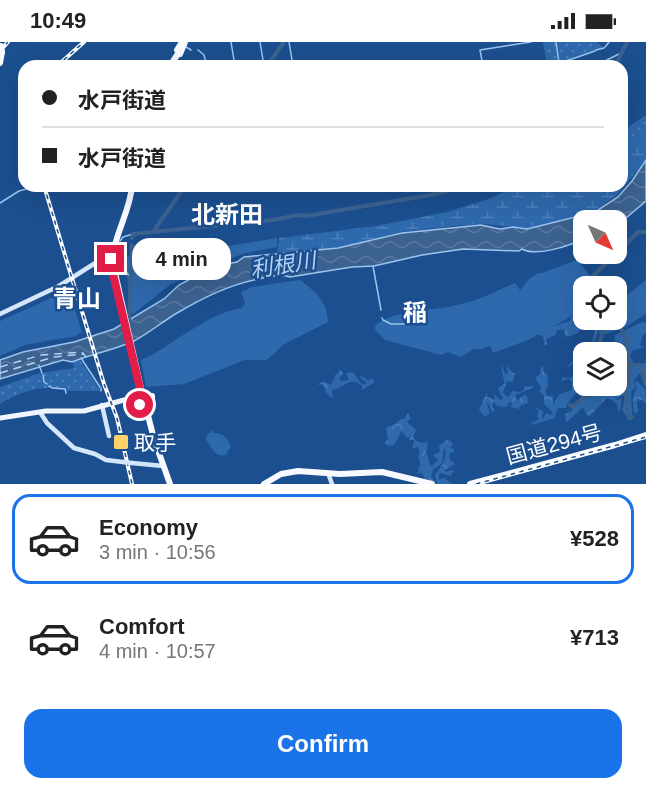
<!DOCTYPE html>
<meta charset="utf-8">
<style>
:root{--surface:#fff;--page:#f6f6f6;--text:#222;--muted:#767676;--line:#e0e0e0;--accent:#1a73e8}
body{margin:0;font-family:Helvetica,"Noto Sans JP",sans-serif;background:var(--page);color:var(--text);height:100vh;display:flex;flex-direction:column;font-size:22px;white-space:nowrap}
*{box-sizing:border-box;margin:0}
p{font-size:20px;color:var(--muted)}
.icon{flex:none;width:33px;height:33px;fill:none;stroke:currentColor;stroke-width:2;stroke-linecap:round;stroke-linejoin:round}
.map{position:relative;height:442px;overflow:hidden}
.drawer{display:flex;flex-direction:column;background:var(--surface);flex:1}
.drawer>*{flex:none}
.top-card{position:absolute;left:18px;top:18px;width:610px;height:132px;border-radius:18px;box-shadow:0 6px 24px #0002;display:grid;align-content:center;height:132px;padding:0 24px;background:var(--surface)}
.needle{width:39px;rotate:135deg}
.fabs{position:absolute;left:573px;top:168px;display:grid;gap:12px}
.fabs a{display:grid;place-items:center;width:54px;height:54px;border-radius:12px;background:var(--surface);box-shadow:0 6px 24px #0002;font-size:30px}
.end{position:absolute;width:27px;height:27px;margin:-14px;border:8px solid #e11d48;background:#fff;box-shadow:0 0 0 3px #fff}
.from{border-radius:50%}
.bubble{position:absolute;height:42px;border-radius:18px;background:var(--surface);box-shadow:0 6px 24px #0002;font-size:20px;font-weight:600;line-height:42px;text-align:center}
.top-card b{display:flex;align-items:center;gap:21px;height:57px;font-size:22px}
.top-card b+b{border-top:2px solid var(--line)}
.top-card i{width:15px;height:15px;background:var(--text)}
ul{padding:10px 0 0;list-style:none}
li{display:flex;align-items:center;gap:18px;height:90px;margin:0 12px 9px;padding:0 12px;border:3px solid transparent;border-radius:18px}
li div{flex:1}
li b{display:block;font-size:22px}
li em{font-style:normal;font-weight:600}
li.current{border-color:var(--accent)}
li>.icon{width:54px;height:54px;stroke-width:1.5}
.primary-button{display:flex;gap:12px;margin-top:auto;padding:12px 24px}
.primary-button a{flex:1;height:69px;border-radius:18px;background:var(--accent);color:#fff;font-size:24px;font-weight:600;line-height:69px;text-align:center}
.status{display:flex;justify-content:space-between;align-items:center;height:42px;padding:0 30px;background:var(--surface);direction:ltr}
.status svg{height:16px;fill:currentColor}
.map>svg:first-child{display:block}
</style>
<div class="status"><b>10:49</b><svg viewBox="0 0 49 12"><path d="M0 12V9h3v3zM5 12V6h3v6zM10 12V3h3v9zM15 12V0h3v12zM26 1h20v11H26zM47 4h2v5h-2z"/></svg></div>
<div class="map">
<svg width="646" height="442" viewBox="0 0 646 442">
<defs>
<pattern id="forest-crowns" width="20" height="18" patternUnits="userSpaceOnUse" patternTransform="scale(1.5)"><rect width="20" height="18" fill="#2e69ad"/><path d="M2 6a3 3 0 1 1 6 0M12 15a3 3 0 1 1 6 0" fill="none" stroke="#4d80b9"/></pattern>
<pattern id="wetland-marsh" width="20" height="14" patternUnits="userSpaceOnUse" patternTransform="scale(1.5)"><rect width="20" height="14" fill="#2e69ad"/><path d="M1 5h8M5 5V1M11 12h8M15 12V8" fill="none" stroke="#4d80b9"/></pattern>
<pattern id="park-dots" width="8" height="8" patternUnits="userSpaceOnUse" patternTransform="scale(1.5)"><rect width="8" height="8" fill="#2e69ad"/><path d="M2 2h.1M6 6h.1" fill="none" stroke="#4d80b9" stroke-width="1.8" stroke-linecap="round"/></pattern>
<pattern id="water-waves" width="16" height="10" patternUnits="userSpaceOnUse" patternTransform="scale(1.5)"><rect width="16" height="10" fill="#3c6290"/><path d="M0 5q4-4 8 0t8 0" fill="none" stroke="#597aa1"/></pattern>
</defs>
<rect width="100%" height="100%" fill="#1b4f8f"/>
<!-- grass -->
<path fill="#2e69ad" d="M277,196V205L242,212L171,242L132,273L127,235L119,224L121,217C143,209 166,213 189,210C218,206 248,201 277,196Z
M577,218L591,235L590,242L592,244H584L583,272L580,274L576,272L528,298L493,311L491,305L489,304L483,307H474L460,315L448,310L441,313L434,311L385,298L375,288V284C390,268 436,269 457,263C477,259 496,249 515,241L520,248L529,237L538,231H542Z
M300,238C315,249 328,260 328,280L283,303L267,318H245L184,342L146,345L141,318C175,303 204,272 242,266L245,261L241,250L252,245Z
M646,238V272L625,285L603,293L599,292V285L594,278H616L617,261Z
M68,246L82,290L76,294L25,303L0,314V279L47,258Z
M642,280L646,281V291L642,294L641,300L639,303L645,305L632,309L630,314L634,322L646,321V345L640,331L634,338L635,346L631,350L632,373L626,374L622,368L625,355L623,353L616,357L617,348L626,342L629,332L624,330L620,316L619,299H615V293Z
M213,388L214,391C223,390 228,397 231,404L226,413C214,416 212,404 206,398L207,393Z"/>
<!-- forest -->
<path fill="url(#forest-crowns)" d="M574,272L578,273L579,275L572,280L575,284L588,280L596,281L599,286L593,305L589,309L585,308L583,318L580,317L566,326L577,314L572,312L574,309L580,312L584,305H591L595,287H581L578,291L567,295L564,292L565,287L557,288L555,293L546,297L547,302L545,304L543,295L538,292L544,290L549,279L552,285L569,279Z
M502,323L505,332L508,331L506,323L513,331H515L513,340L507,339L503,351L508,355L511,352L510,351L513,349L519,350L524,348V344L529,345L531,343L533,346L515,353L516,357L518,358L524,353L527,354L528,361L520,364L519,367L511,365L512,362L510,359L507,365L497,364L494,360L492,363L495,369L492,370L488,361L487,363L490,371L485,375L479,368L487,350V355L495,358L494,352L500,358L503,356L498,347C500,344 502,344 504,342C506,340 500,329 502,323Z
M541,325H543L544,330L547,332L548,344L545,348L547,354H553V362L560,352L572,348V341L569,337L561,339L562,335L570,336L583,325L584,344H587C579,348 568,358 566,366H558L554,376L532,383L531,381L539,377L537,375L539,369L534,365L543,369L542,378L546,371L551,373L553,371L544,362V353L540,350L541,345L535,336L540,332Z
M341,328L343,332L339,336L342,339L349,338L346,331L353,330L362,343L367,341L359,334L364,335L368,339L372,336L375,340L362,348V344C350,333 344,346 332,348L333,357L326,351L323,342L318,343L323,339L331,343L335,335V333Z
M636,338L645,347L646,362L642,358L637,359L638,370L634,371C633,364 632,352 637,346L635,343Z
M605,344L615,349L616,358L622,356L620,369H618L617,362L608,355L590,374L586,372L583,365L566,381L565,372L571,369L584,357L594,354Z
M408,371L411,377L407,380L416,388L413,395L417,400L428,401L426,410L431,425L438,418L433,413L440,410L439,404L446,398L451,399L453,404L449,405L454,407V410L450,411L449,416L455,422L445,428V430L452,428L455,430H453L451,434L440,431L439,433V438L444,436L452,442H437L435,433C441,425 445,420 446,409L444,406L442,421L433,428L431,435L435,439L434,442L429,440L428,436L425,437L422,431L415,432L419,430L418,425H420V419L418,415L420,410L418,405L412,407L414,398H409L411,394L408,396L401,389L395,402L390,404L384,402L388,397L386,386L395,382L401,377H404Z"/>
<!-- wetland -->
<path fill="url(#wetland-marsh)" d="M623,86L632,99L646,89V117L643,122L616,154L594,169L527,186L483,182L453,184L401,190L340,205L277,211L279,196L376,184L447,170L489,157L516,144H622Z"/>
<!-- park -->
<path fill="url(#park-dots)" d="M543,0H597L604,6L547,24Z
M646,73V89L632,99L624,88Z
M80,318L101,349H67L65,347C42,343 21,349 0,362V345L40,331L74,326L73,320Z
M617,322L627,336L620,344L612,348L610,356L606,357L597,352L598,344H616Z"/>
<!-- water -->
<path fill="url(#water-waves)" stroke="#9cc4f0" stroke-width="1.5" d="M646,118V159L626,176L617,181L616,178H584L583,197C569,204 536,215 522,207L519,209L463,207L422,213L374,224L352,225L290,235C279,231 269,235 258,237C228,243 203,256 177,271C162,280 149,291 134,299C114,308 92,312 72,320L63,318L0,337V318L23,310L74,300L114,287L164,257L179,243L203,230L222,223L237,220L244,215L338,206L402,191L481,183L500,187L513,185L527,187L595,170L618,155L632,139Z"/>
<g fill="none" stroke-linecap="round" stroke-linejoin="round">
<!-- stream -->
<path stroke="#9cc4f0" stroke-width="1.5" d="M231,0L235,24
M260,0L264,24
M289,0L293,24
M556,0L559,21
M186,5L191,8
M605,5L609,0
M198,8L204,13L207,24
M596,8L604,6
M621,11H622
M572,17L595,9
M392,24L418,20L429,24
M483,24L480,8L531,0
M552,24L571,17
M595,24L619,12
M0,161L19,149L37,144
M120,199L123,195L133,192
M119,215L120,222L131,236
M373,224L381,268
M382,276L383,278L391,282H407
M81,316L100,345
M39,323L42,331
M43,333L44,340L47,342
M49,344L51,345
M52,346L65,347L66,351
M101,346V349"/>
<!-- river -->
<path stroke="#3c6290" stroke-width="4" d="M267,24L284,0
M615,24L627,0
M153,190L272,178L299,173L306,174L436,152L461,144
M132,196L133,192L153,190L185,144
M594,244L593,234L638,190H646
M616,277C623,284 621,293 629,300L623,303L624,318L630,329L629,340L625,349L629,376L632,375
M129,281L132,203
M627,305V317L631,323H640L646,343
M597,310L603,289L600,280L602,278
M570,363L573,365L585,354L597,350L598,344"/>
<!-- ferry -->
<path stroke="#b5d3f5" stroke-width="1.5" stroke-dasharray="8 6" stroke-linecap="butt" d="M0,325L41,313L82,310L86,315
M0,331L54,315L83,312"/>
<!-- secondary -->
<path stroke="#d6e6fa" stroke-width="4.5" d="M0,272L59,244L111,211
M102,363L109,394
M40,370L47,381L74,406L95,412L106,418L123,420
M132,421L163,424
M328,431L332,442"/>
<!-- primary -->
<path stroke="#f0f6ff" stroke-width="5" d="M0,376L46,369H84L124,358L152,354"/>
<!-- trunk -->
<path stroke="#f8faff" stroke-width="6" d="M0,21L2,10
M170,24L181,7
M132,144C130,171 112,195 113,222L142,351
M131,357C134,363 142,363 145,370
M144,358L154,397L170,442
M146,367L147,362L152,359V354
M264,442L281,432L298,429L340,432L382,430L432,442
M470,442L615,403L646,393"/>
<!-- rail casing -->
<g stroke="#fff" stroke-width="4">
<path id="rail" d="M0,9L8,0
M57,24L84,0
M44,144L104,342L117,376L132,442
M476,442L646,395"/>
</g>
<!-- rail -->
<use href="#rail" stroke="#1b4f8f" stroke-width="1.5" stroke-dasharray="4.5" stroke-linecap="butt"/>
<!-- secondary-bridge -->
<path stroke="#d6e6fa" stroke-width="4.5" d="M123,420L132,421"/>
<!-- trunk-bridge -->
<path stroke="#f8faff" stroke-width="6" d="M1,4L2,10
M177,8L182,0
M180,12L185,0
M141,351L142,359"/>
</g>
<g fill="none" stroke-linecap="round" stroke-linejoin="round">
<!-- route -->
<path stroke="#e11d48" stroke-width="8" d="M111,217L113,232L141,351L142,360L140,363"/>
</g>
<!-- markers -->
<rect fill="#ffd166" stroke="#1b4f8f" stroke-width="2" x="113" y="392" width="16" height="16" rx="3"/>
<g text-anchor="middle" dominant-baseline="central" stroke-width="5" stroke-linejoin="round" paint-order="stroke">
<!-- poi labels -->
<g font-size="21" fill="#fff" stroke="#1b4f8f" text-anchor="start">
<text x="134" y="400">取手</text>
</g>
<!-- street labels -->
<g font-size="21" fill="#fff" stroke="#1b4f8f">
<text transform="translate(554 402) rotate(-15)">国道294号</text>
</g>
<!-- water labels -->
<g font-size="22" font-style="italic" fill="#b5d3f5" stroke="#1b4f8f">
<text transform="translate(283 223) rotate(-9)">利根川</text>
</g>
<!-- quarter labels -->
<g font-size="24" font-weight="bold" fill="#fff" stroke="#1b4f8f">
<text x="227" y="172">北新田</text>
<text x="77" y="256">青山</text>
<text x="415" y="270">稲</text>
</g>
</g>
</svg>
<div class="fabs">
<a><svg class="needle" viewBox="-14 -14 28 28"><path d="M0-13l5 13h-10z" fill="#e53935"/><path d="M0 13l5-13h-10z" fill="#767676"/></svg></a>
<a><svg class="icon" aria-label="locate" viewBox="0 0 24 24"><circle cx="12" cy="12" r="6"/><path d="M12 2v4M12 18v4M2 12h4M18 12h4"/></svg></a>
<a><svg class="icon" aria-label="layers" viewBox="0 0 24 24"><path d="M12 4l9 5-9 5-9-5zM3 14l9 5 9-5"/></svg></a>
</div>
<i class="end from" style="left:140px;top:363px"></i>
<i class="end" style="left:111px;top:217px"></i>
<div class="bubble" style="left:132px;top:196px;width:99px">4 min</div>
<div class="top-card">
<b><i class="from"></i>水戸街道</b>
<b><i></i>水戸街道</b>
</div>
</div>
<section class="drawer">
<ul>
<li class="current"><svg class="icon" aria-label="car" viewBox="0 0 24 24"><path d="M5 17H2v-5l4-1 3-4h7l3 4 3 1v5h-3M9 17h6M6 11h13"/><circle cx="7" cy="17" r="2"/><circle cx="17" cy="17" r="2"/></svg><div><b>Economy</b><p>3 min · 10:56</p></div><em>¥528</em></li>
<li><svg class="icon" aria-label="car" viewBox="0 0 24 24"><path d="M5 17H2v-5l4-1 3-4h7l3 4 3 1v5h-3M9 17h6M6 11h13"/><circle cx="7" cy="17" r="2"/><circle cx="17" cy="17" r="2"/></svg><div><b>Comfort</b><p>4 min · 10:57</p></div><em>¥713</em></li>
</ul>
<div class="primary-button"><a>Confirm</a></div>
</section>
